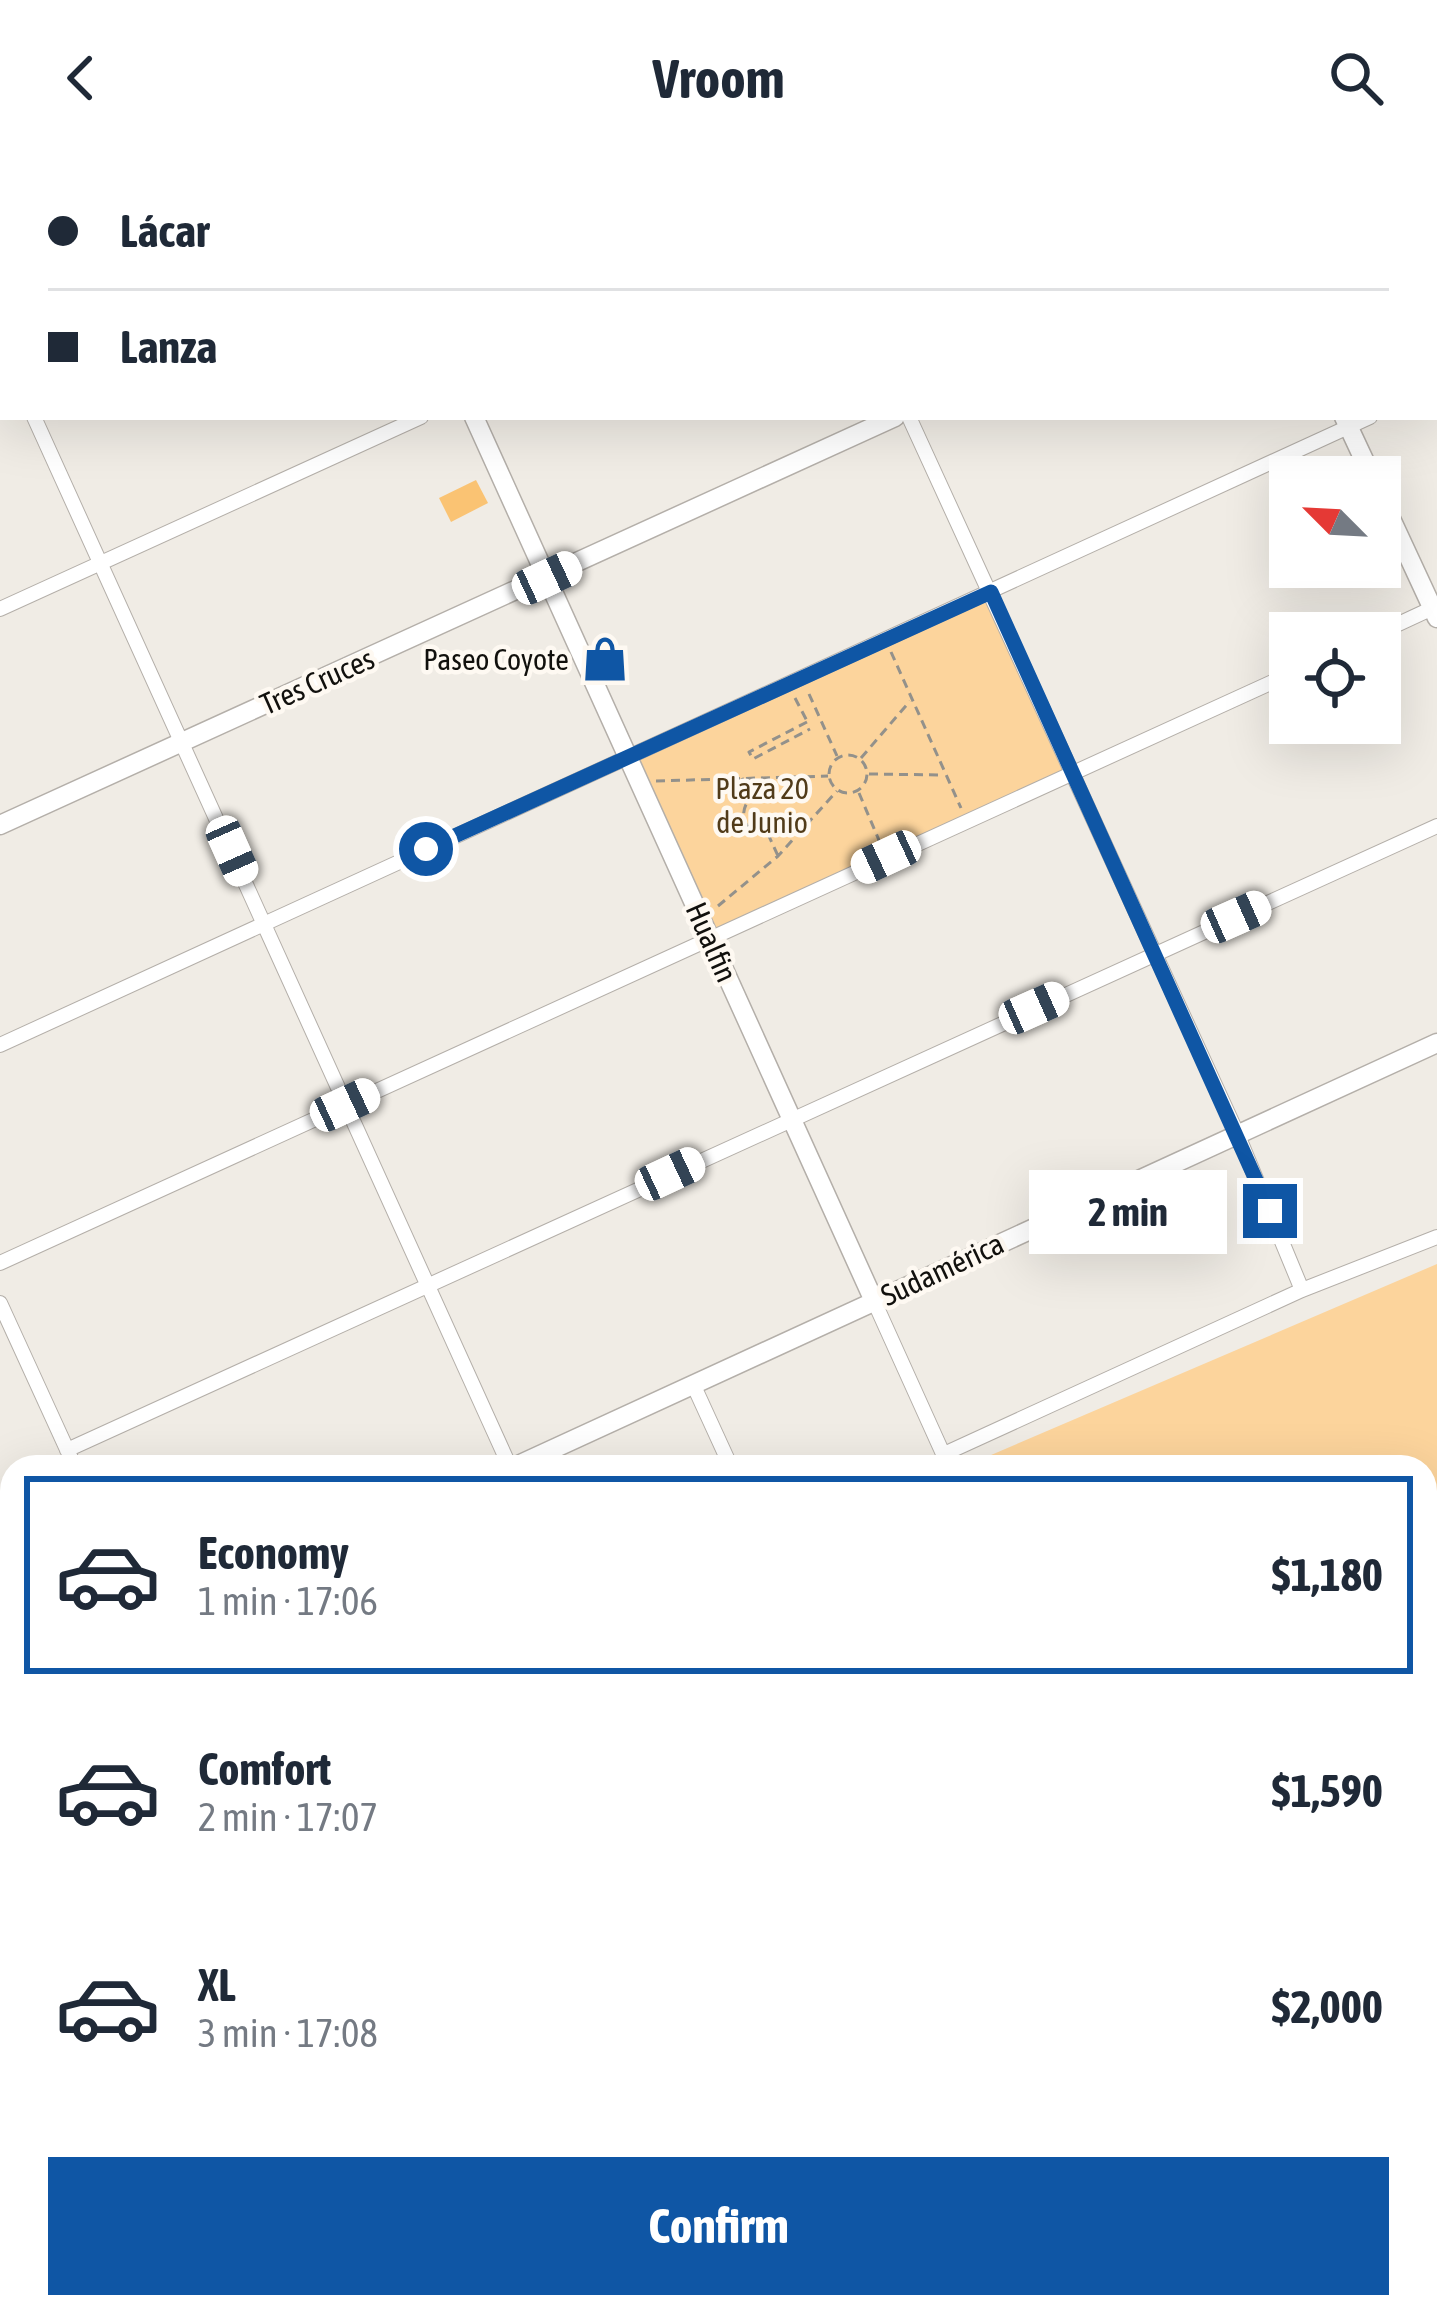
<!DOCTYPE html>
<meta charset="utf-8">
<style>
:root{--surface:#fff;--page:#f6f6f7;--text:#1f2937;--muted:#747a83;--line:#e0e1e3;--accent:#0f56a5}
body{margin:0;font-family:"Asap Condensed",sans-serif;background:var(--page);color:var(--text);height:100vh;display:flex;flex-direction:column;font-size:45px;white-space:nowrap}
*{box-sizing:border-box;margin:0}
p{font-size:39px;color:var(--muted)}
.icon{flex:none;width:66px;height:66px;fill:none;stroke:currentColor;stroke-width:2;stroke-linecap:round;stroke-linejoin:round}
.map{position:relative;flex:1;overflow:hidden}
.panel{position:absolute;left:0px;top:1299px;width:1437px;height:864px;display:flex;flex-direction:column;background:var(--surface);border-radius:36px 36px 0 0;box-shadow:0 12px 48px #0002}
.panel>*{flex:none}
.guide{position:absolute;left:0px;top:0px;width:1437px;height:264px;box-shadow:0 12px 48px #0002;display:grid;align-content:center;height:264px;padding:0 48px;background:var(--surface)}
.needle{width:78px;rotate:294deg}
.fabs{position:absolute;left:1269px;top:300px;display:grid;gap:24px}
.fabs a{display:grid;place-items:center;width:132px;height:132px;border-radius:0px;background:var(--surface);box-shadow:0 12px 48px #0002;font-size:60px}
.end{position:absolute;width:54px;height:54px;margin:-27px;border:15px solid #0f56a5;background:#fff;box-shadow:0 0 0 6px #fff}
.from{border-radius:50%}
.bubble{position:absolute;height:84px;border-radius:0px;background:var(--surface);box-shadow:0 12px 48px #0002;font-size:39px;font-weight:700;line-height:84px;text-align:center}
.car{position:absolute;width:36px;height:72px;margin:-36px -18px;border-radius:15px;box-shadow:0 0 9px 3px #0007;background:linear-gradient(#fff 24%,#345 0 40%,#fff 0 76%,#345 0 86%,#fff 0)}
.guide b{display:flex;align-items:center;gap:42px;height:114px;font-size:45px}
.guide b+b{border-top:3px solid var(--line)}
.guide i{width:30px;height:30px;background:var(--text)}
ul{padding:21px 0 0;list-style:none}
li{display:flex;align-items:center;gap:36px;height:198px;margin:0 24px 18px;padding:0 24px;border:6px solid transparent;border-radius:0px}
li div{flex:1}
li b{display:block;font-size:45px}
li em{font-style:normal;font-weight:700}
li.current{border-color:var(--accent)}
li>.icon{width:108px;height:108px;stroke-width:1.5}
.button{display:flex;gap:24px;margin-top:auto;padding:24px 48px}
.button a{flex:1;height:138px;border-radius:0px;background:var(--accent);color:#fff;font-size:48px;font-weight:700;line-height:138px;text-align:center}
header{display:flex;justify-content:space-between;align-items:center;height:156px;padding:0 48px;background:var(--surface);font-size:54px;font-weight:700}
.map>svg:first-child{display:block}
</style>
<header><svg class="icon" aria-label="back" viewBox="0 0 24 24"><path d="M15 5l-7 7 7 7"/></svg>Vroom<svg class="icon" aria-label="search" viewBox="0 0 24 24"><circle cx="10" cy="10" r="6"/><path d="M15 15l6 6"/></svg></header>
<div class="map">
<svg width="1437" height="2163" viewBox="0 0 1437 2163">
<rect width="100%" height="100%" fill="#f0ece5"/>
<!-- green -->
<path fill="#fcd49c" d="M991,435L1074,617L711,783L628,600Z
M1437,1108V1924L1425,1930V1311L970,1308Z"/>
<!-- building -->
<path fill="#fac373" d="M476,324L488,347L451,366L439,342Z"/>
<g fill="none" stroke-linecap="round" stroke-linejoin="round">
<!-- minor casing -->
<g stroke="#b4afa9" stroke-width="16">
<path id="minor" d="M133,0L135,3
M790,0L792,3
M508,3L515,0
M980,3L986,0
M0,188L3,195
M1434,232L1437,230
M0,236L3,235
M34,261L510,1311
M909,261L1237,977L1302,1134
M0,453L421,261
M1379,477L1437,450
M0,889L1370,261
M0,1107L1290,518
M874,1145L949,1311
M0,1147L75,1311
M693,1228L731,1311
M67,1294L1437,670
M944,1298L1302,1134L1437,1081
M0,1672L12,1692
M0,1778L12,1773
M0,2001L12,1996
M89,2151L94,2163
M301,2151L309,2163
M676,2151L681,2163
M893,2151L899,2163
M1113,2151L1118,2163
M1329,2151L1334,2163
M366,2163L392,2151"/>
</g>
<!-- tertiary casing -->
<g stroke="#b4afa9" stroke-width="21">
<path id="tertiary" d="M353,0L355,3
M1225,0L1227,3
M1434,15L1437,13
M474,261L874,1145
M1344,261L1372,321
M1380,339L1437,462
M0,669L895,261
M514,1311L1437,887
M0,1542L12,1536"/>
</g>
<!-- path -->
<path stroke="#93918b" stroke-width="3" stroke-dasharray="9 6" stroke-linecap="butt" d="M891,496L961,652
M809,538L837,600
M795,542L807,565
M807,566L749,596L753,603L810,573
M829 618a19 19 0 1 1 38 0a19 19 0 1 1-38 0Z
M861,602L910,545
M869,618L944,619
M742,622L751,641C736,658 745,679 768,678L778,700
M656,625L828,620
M859,637L881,689
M718,750L778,700L837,635"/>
<!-- minor -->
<use href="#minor" stroke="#fff" stroke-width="14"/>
<!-- tertiary -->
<use href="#tertiary" stroke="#fff" stroke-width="18"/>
</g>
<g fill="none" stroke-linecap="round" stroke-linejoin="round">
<!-- route -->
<path stroke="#0f56a5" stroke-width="15" d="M426,693L991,436L1270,1055"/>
</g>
<!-- icons -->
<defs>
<g id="shop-bare" transform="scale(3.6)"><path d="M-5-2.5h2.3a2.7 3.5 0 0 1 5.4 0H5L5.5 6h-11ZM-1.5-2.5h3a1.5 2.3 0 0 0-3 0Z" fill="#0f56a5" stroke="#fef9f2" stroke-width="2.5" paint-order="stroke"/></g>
</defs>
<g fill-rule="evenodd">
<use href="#shop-bare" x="605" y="503"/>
</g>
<g text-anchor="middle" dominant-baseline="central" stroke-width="9" stroke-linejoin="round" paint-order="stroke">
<!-- poi labels -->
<g font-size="30" fill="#11100d" stroke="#fef9f2" text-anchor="end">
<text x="569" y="503">Paseo Coyote</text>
</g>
<!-- street labels -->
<g font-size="30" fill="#11100d" stroke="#fef9f2">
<text transform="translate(317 525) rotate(-24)">Tres Cruces</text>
<text transform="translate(712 786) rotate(66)">Hualfin</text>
<text transform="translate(942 1113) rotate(-25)">Sudamérica</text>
</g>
<!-- park labels -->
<g font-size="30" fill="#513b19" stroke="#fef9f2">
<text x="762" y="632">Plaza 20<tspan x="762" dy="34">de Junio</tspan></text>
</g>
</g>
</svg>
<div class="fabs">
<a><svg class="needle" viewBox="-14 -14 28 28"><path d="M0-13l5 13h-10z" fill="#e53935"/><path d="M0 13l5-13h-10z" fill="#747a83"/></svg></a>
<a><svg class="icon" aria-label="locate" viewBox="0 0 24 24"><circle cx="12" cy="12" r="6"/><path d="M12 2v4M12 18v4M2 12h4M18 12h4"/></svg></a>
</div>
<i class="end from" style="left:426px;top:693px"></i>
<i class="end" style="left:1270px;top:1055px"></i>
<div class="bubble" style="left:1029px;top:1014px;width:198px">2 min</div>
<i class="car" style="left:547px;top:422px;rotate:65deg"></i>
<i class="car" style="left:232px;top:695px;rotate:156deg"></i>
<i class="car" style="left:886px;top:701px;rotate:245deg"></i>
<i class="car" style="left:1236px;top:761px;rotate:66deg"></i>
<i class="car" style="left:1034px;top:852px;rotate:66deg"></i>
<i class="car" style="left:345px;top:949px;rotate:65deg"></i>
<i class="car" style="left:670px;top:1018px;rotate:65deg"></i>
<div class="guide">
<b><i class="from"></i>Lácar</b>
<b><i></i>Lanza</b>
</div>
<section class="panel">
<ul>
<li class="current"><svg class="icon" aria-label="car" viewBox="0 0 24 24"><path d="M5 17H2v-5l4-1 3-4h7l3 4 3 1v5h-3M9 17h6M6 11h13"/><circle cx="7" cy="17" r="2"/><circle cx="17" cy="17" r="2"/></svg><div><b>Economy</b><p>1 min · 17:06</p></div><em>$1,180</em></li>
<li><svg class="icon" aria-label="car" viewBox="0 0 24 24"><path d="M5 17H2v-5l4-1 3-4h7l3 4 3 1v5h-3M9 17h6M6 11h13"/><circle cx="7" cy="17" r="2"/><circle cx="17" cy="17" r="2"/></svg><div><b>Comfort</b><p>2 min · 17:07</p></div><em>$1,590</em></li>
<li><svg class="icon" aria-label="car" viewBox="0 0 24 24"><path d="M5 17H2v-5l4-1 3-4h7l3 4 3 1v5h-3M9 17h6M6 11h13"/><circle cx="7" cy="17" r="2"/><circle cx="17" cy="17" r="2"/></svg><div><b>XL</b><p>3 min · 17:08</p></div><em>$2,000</em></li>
</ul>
<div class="button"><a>Confirm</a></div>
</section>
</div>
